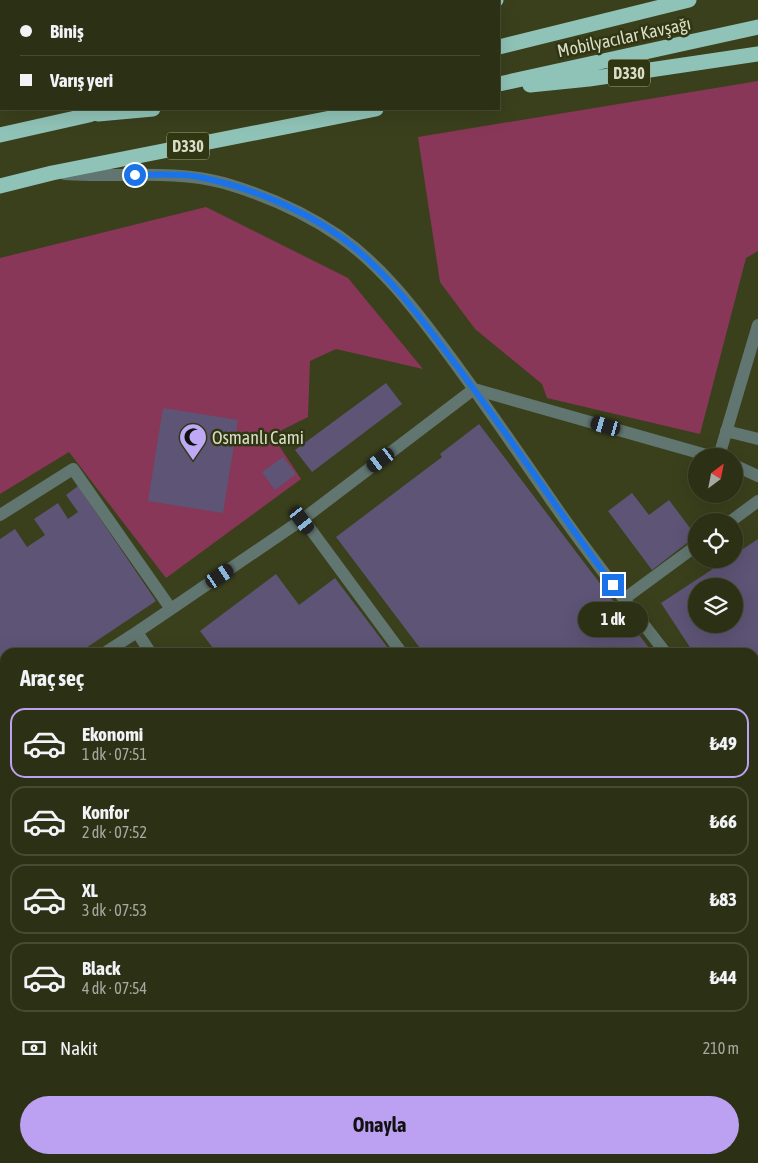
<!DOCTYPE html>
<html lang="tr">
<meta charset="utf-8">
<style>
:root{--surface:#2c3015;--page:#34381e;--text:#f1f3f6;--muted:#a6a9a0;--line:#484b34;--accent:#bca0f2}
body{margin:0;font-family:"Asap Condensed",sans-serif;background:var(--page);color:var(--text);height:100vh;display:flex;flex-direction:column;font-size:19px;white-space:nowrap}
*{box-sizing:border-box;margin:0}
p{font-size:16px;color:var(--muted)}
.icon{flex:none;width:28px;height:28px;fill:none;stroke:currentColor;stroke-width:2;stroke-linecap:round;stroke-linejoin:round}
.map{position:relative;flex:1;overflow:hidden}
.details{position:absolute;left:0px;top:648px;width:759px;height:516px;display:flex;flex-direction:column;background:var(--surface);border-radius:15px 15px 0 0;box-shadow:0 5px 20px #0002,0 0 0 1px var(--line)}
.details>*{flex:none}
.guide{position:absolute;left:0px;top:0px;width:500px;height:110px;box-shadow:0 5px 20px #0002,0 0 0 1px var(--line);display:grid;align-content:center;height:110px;padding:0 20px;background:var(--surface)}
.needle{width:32px;rotate:32deg}
.controls{position:absolute;left:688px;top:448px;display:grid;gap:10px}
.controls a{display:grid;place-items:center;width:55px;height:55px;border-radius:50%;background:var(--surface);box-shadow:0 5px 20px #0002,0 0 0 1px var(--line);font-size:25px}
.end{position:absolute;width:22px;height:22px;margin:-11px;border:6px solid #1a73e8;background:#fff;box-shadow:0 0 0 2px #fff}
.from{border-radius:50%}
.bubble{position:absolute;height:35px;border-radius:18px;background:var(--surface);box-shadow:0 5px 20px #0002,0 0 0 1px var(--line);font-size:16px;font-weight:700;line-height:35px;text-align:center}
.car{position:absolute;width:15px;height:30px;margin:-15px -8px;border-radius:6px;box-shadow:0 0 4px 1px #0007;background:linear-gradient(#222 24%,#8ab4d8 0 40%,#222 0 76%,#8ab4d8 0 86%,#222 0)}
.guide b{display:flex;align-items:center;gap:18px;height:48px;font-size:19px}
.guide b+b{border-top:1px solid var(--line)}
.guide i{width:12px;height:12px;background:var(--text)}
ul{padding:0;list-style:none}
li{display:flex;align-items:center;gap:15px;height:70px;margin:0 10px 8px;padding:0 10px;border:2px solid var(--line);border-radius:15px}
li div{flex:1}
li b{display:block;font-size:19px}
li em{font-style:normal;font-weight:700}
li.active{border-color:var(--accent)}
li>.icon{width:45px;height:45px;stroke-width:1.5}
h2{padding:0 20px;font-size:22px;line-height:60px}
.pay{display:flex;align-items:center;gap:12px;height:55px;padding:0 20px;font-size:19px}
.pay p{margin-inline-start:auto}
.cta{display:flex;gap:10px;margin-top:auto;padding:10px 20px}
.cta a{flex:1;height:58px;border-radius:30px;background:var(--accent);color:#111;font-size:20px;font-weight:700;line-height:58px;text-align:center}
.map>svg:first-child{display:block}
</style>
<div class="map">
<svg width="758" height="1163" viewBox="0 0 758 1163">
<rect width="100%" height="100%" fill="#3a401c"/>
<!-- green -->
<path fill="#883758" d="M758,81V251L746,258L700,434L547,398L542,384L475,329L440,282L418,137Z
M206,207L348,278L423,369L336,349L310,361L308,417L272,435L301,479L166,578L69,452L0,494V258Z"/>
<!-- building -->
<path fill="#5e5476" fill-rule="evenodd" d="M386,383L402,404L312,472L295,450Z
M163,408L238,420L223,513L148,501Z
M479,424L652,652H423L336,537L442,457L440,454Z
M283,457L296,474L275,490L262,472Z
M78,486L156,601L80,652H5V703L0,706V539L15,529L27,547L45,535L34,519L58,503L68,519L78,512L66,495Z
M632,493L649,515L669,500L696,536L652,570L608,511Z
M758,539V692L754,695V652H693L661,603L728,559H734V555ZM696,586H734V624H696Z
M276,574L299,605L335,578L391,652H216L200,631Z
M5,785V812L0,815V788Z
M754,790L758,796V863L754,866Z
M5,893V950L0,953V896Z
M758,921V1041L754,1044V924Z
M5,991V1054L0,1057V994Z
M758,1080V1163H658L664,1159H754V1083Z
M48,1159H66L60,1163H50Z
M159,1159H325L319,1163H153Z
M408,1159H586L580,1163H402Z
M638,1159H644L647,1163H632Z"/>
<g fill="none" stroke-linecap="round" stroke-linejoin="round">
<!-- minor -->
<path stroke="#617670" stroke-width="12" d="M334,0L335,1
M65,174C118,178 172,169 224,183C265,195 304,212 339,236C381,265 413,307 443,347C479,395 513,445 547,494C584,549 625,600 665,652
M474,389L710,456
M726,431L758,439
M719,456L758,325
M734,465L758,476
M0,515L73,469L171,609L303,519L474,389
M303,519L401,652
M731,521L758,501
M624,599L696,546
M106,652L137,632
M150,652L137,632L171,609
M754,710L758,706
M0,722L5,718
M754,772L758,778
M754,889L758,887
M0,962L5,958
M754,1056L758,1053
M86,1163L92,1159
M347,1163L353,1159
M595,1163L601,1159"/>
<!-- highway -->
<path stroke="#90c3b7" stroke-width="15" d="M492,1L496,0
M499,47L689,0
M499,84L758,27
M530,85L589,79L758,54
M98,114L153,109
M0,135L89,115L106,109
M0,186L52,173L376,109"/>
</g>
<g fill="none" stroke-linecap="round" stroke-linejoin="round">
<!-- route -->
<path stroke="#1a73e8" stroke-width="6" d="M135,175C156,175 178,173 199,177C249,187 300,208 341,237C385,270 418,314 450,357C507,432 557,510 613,585"/>
</g>
<!-- icons -->
<defs>
<g id="mosque-pin" transform="scale(1.4375)"><path d="M0 17L-7.5 6A9.5 9.5 0 1 1 7.5 6Z" fill="#bfa9f4" stroke="#303611"/><path d="M3.5-4.9A6 6 0 1 0 3.5 4.9A5 5 0 1 1 3.5-4.9Z" fill="#111"/></g>
</defs>
<g fill-rule="evenodd">
<use href="#mosque-pin" x="193" y="437"/>
</g>
<g text-anchor="middle" dominant-baseline="central" stroke-width="5" stroke-linejoin="round" paint-order="stroke">
<!-- shield labels -->
<g fill="#303611" stroke="#a6ab91" stroke-width="1">
<rect x="608" y="59.5" width="42" height="27" rx="4"/>
<rect x="167" y="132.5" width="42" height="27" rx="4"/>
</g>
<g font-size="16" font-weight="bold" fill="#d8ddc8">
<text x="629" y="73">D330</text>
<text x="188" y="146">D330</text>
</g>
<!-- street labels -->
<g font-size="18" fill="#d8ddc8" stroke="#303611">
<text transform="translate(624 37) rotate(-12)">Mobilyacılar Kavşağı</text>
</g>
<!-- poi labels -->
<g font-size="18" fill="#d8ddc8" stroke="#303611" text-anchor="start">
<text x="212" y="437">Osmanlı Cami</text>
</g>
</g>
</svg>
<div class="controls">
<a><svg class="needle" viewBox="-14 -14 28 28"><path d="M0-13l5 13h-10z" fill="#e53935"/><path d="M0 13l5-13h-10z" fill="#a6a9a0"/></svg></a>
<a><svg class="icon" aria-label="locate" viewBox="0 0 24 24"><circle cx="12" cy="12" r="6"/><path d="M12 2v4M12 18v4M2 12h4M18 12h4"/></svg></a>
<a><svg class="icon" aria-label="layers" viewBox="0 0 24 24"><path d="M12 4l9 5-9 5-9-5zM3 14l9 5 9-5"/></svg></a>
</div>
<i class="end from" style="left:135px;top:175px"></i>
<i class="end" style="left:613px;top:585px"></i>
<div class="bubble" style="left:578px;top:602px;width:70px">1 dk</div>
<i class="car" style="left:606px;top:426px;rotate:286deg"></i>
<i class="car" style="left:381px;top:460px;rotate:233deg"></i>
<i class="car" style="left:302px;top:520px;rotate:143deg"></i>
<i class="car" style="left:220px;top:576px;rotate:56deg"></i>
<div class="guide">
<b><i class="from"></i>Biniş</b>
<b><i></i>Varış yeri</b>
</div>
<section class="details">
<h2>Araç seç</h2>
<ul>
<li class="active"><svg class="icon" aria-label="car" viewBox="0 0 24 24"><path d="M5 17H2v-5l4-1 3-4h7l3 4 3 1v5h-3M9 17h6M6 11h13"/><circle cx="7" cy="17" r="2"/><circle cx="17" cy="17" r="2"/></svg><div><b>Ekonomi</b><p>1 dk · 07:51</p></div><em>₺49</em></li>
<li><svg class="icon" aria-label="car" viewBox="0 0 24 24"><path d="M5 17H2v-5l4-1 3-4h7l3 4 3 1v5h-3M9 17h6M6 11h13"/><circle cx="7" cy="17" r="2"/><circle cx="17" cy="17" r="2"/></svg><div><b>Konfor</b><p>2 dk · 07:52</p></div><em>₺66</em></li>
<li><svg class="icon" aria-label="car" viewBox="0 0 24 24"><path d="M5 17H2v-5l4-1 3-4h7l3 4 3 1v5h-3M9 17h6M6 11h13"/><circle cx="7" cy="17" r="2"/><circle cx="17" cy="17" r="2"/></svg><div><b>XL</b><p>3 dk · 07:53</p></div><em>₺83</em></li>
<li><svg class="icon" aria-label="car" viewBox="0 0 24 24"><path d="M5 17H2v-5l4-1 3-4h7l3 4 3 1v5h-3M9 17h6M6 11h13"/><circle cx="7" cy="17" r="2"/><circle cx="17" cy="17" r="2"/></svg><div><b>Black</b><p>4 dk · 07:54</p></div><em>₺44</em></li>
</ul>
<div class="pay"><svg class="icon" aria-label="cash" viewBox="0 0 24 24"><path d="M3 7h18v10H3z"/><circle cx="12" cy="12" r="2"/></svg>Nakit<p>210 m</p></div>
<div class="cta"><a>Onayla</a></div>
</section>
</div>
